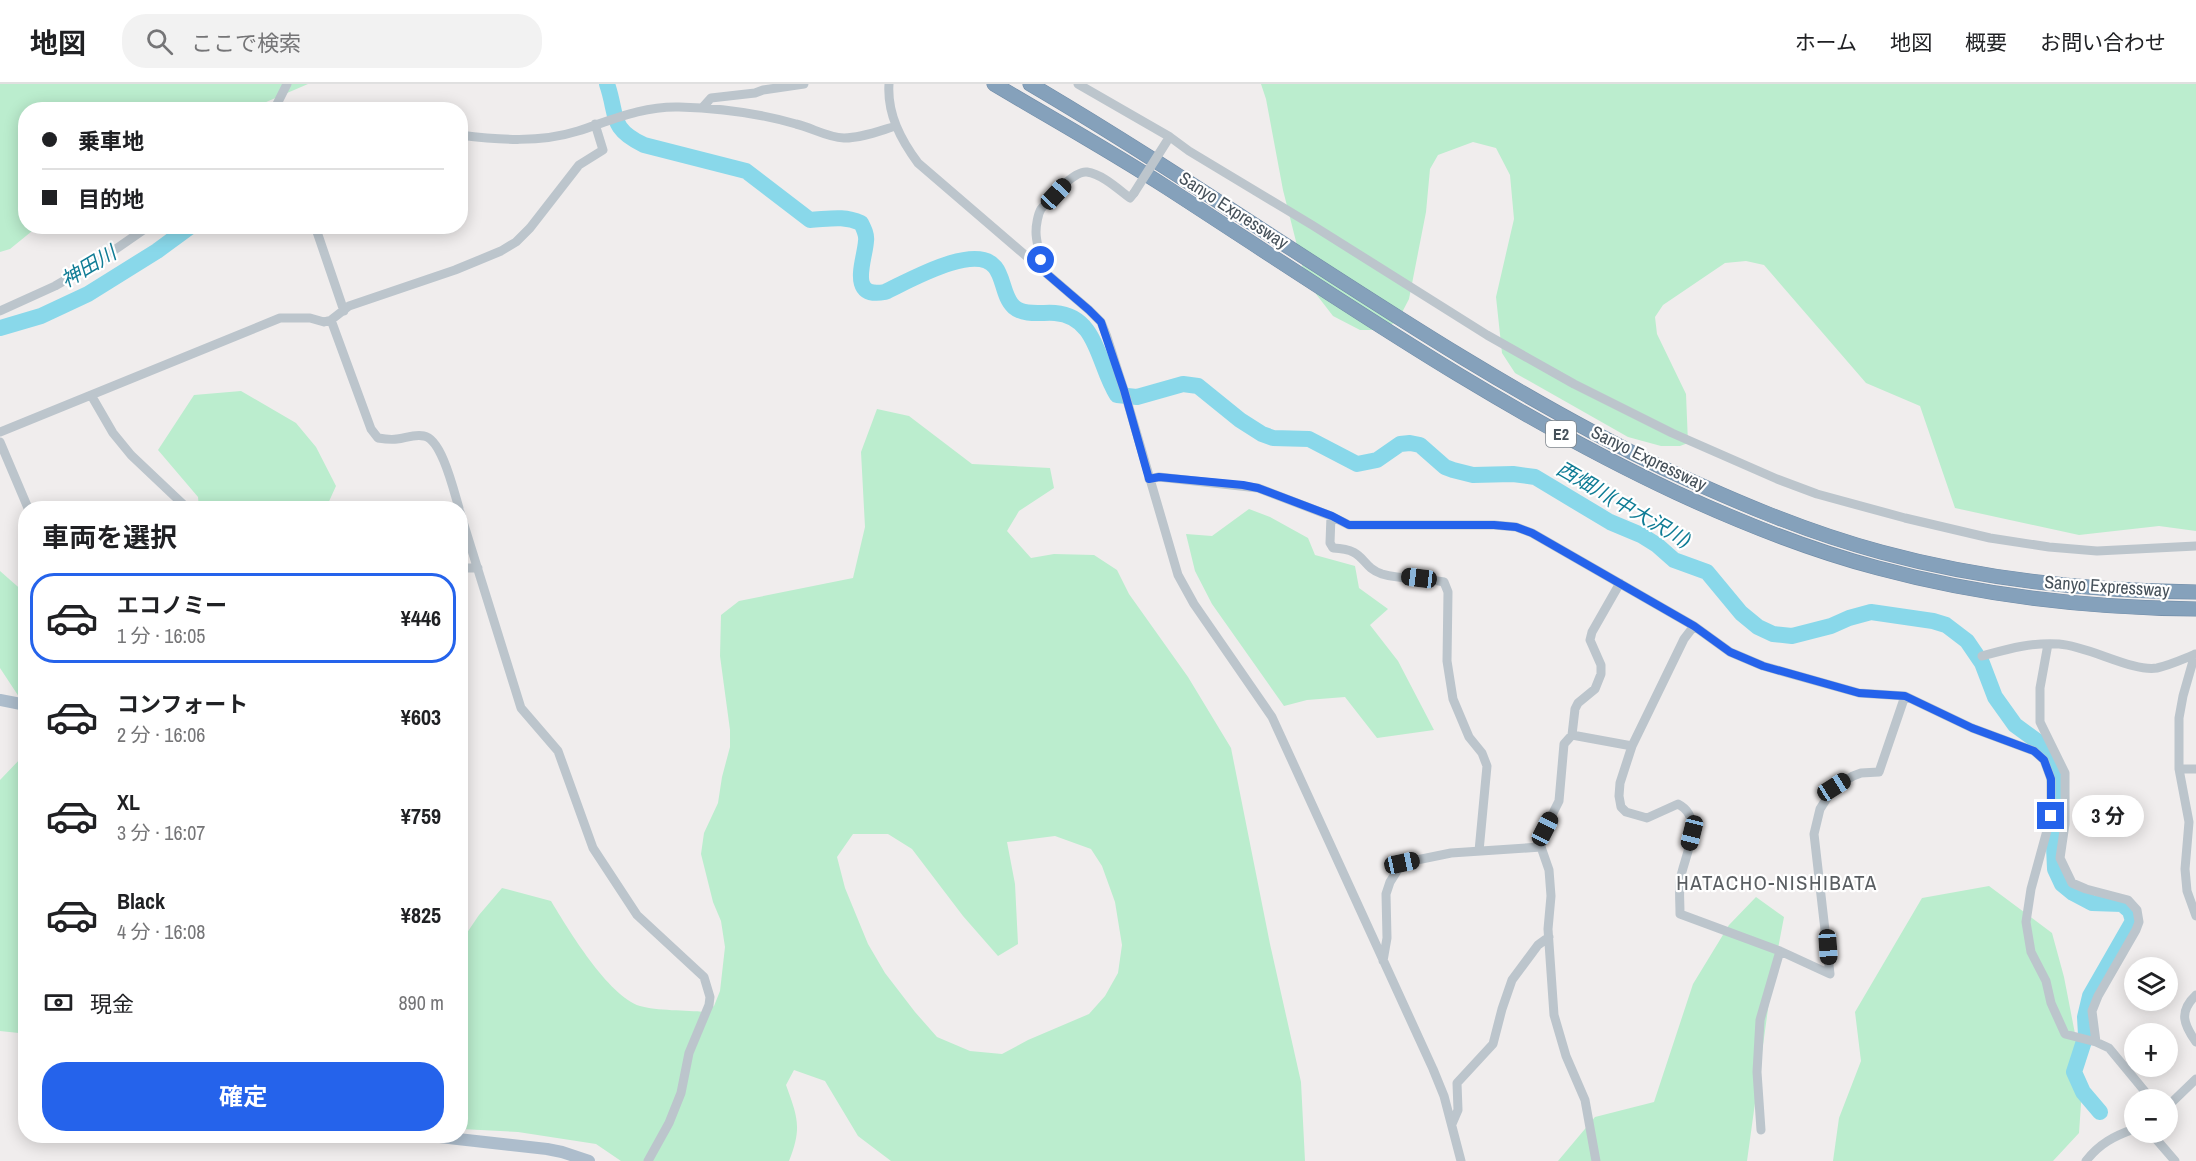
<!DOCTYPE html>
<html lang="ja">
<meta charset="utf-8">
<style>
:root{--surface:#fff;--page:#f2f2f2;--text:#202124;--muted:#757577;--line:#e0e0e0;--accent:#2563eb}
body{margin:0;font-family:"Archivo Narrow","Noto Sans JP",sans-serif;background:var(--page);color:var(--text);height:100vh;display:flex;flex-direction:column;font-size:22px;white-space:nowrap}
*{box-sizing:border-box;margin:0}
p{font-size:20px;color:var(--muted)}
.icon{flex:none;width:33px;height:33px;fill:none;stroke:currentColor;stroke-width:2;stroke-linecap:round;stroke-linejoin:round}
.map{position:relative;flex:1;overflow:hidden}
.details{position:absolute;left:18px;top:417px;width:450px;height:642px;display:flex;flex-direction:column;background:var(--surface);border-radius:24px;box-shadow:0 3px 15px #0003}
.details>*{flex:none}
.hud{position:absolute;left:18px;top:18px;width:450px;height:132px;border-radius:24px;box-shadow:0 3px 15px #0003;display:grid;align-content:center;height:132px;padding:0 24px;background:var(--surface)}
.tools{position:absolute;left:2124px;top:873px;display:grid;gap:12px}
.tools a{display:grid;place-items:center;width:54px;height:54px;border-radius:50%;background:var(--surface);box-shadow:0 3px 15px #0003;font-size:30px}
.end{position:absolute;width:27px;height:27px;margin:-14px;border:8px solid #2563eb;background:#fff;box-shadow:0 0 0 3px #fff}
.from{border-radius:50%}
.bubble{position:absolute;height:42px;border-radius:21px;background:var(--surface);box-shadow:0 3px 15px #0003;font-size:20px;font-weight:700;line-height:42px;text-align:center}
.car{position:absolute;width:18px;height:36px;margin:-18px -9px;border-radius:8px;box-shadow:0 0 4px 2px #0007;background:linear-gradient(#222 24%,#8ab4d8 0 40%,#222 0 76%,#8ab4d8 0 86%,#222 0)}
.hud b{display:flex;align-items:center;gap:21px;height:57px;font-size:22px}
.hud b+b{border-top:2px solid var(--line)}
.hud i{width:15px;height:15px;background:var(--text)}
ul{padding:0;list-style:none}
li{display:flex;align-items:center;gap:18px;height:90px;margin:0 12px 9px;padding:0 12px;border:3px solid transparent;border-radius:24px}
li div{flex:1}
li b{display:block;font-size:22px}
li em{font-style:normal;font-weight:700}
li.selected{border-color:var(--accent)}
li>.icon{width:54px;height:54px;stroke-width:1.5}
h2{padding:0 24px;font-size:27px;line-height:72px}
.pay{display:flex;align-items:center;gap:15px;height:66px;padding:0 24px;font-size:22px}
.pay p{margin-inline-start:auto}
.primary-button{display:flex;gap:12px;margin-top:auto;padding:12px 24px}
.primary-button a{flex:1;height:69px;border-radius:24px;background:var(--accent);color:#fff;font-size:24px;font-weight:700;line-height:69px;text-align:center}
header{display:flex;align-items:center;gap:36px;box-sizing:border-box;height:84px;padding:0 30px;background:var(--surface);border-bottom:2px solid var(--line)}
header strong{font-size:28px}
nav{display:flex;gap:33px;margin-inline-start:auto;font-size:21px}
.search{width:420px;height:54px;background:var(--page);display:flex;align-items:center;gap:15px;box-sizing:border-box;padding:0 21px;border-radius:24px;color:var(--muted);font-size:22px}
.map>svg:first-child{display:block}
</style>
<header>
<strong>地図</strong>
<div class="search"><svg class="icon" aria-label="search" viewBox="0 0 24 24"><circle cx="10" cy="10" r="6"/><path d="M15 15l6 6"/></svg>ここで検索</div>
<nav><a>ホーム</a><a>地図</a><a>概要</a><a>お問い合わせ</a></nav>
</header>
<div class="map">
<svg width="2196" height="1077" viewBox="0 0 2196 1077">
<rect width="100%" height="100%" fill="#f0eded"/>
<!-- green -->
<path fill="#bbedce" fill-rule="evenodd" d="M0,0H308L250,25L26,26V142L37,143L10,165L0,168Z
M1261,0H2196V447L2159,442L2079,451L1955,424L1920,322L1866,299L1764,181L1746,177L1725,179L1663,221L1655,233L1657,250L1686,310L1688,359L1680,362H1661L1628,353L1515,289L1502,269L1496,213L1514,135L1510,91L1496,64L1473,58L1438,71L1430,85L1426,128L1409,215L1397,238L1376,246H1360L1333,232L1306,197L1283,106L1266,15Z
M241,307L296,339L316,363L336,402L326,424H199L198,413L158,366L194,311Z
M877,325L909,332L972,380L1050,384L1054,404L1019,427L1007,447L1031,474L1054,470L1094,471L1117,486L1129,510L1188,593L1231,664L1270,860L1301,998L1305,1077H891L858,1052L825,997L794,986L786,1001C798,1034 802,1044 789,1077H621L596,1060L518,1048L461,1045L460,859L479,831L502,804L551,817C568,845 608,912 640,922C656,927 687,926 705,928L714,922L720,907L725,863L721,837L713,818L701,770L704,749L718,719L722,693L730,663V646L720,572L721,531L739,517L853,494L865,443L861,368ZM853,750H888L912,765L963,832L998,872L1018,860L1015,800L1007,758L1055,752L1091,765L1102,782L1115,818L1122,861L1118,889L1105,912L1089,930L1028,956L1002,970L970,967L937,953L915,928L885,889L868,860L845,804L837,773Z
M1249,425L1270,433L1308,454L1315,471L1355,482L1359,504L1388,525L1370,541L1398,577L1434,646L1377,654L1345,613L1307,616L1284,622L1212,520L1195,487L1186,450L1212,452Z
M0,487L25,509V622L0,584Z
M25,665V951L19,949L0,947V696L22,673Z
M1989,802L2052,849L2064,893L2083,991L2079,1049L2053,1077H1833L1839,1034L1861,977L1855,928L1922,814Z
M1756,813L1784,833L1772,896L1747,1077H1558L1595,1033L1654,1018L1693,900L1729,841Z"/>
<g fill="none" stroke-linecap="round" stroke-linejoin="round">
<!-- river -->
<path stroke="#89d8ea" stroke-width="16" d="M607,0C618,31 608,44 644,61L746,87L810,136C829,135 843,131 861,139C864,145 867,151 866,157C865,176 847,215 885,208C907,198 975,158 995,183C1004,194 1003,213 1014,223C1024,232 1043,228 1055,229C1098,232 1098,282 1117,311L1137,313L1183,300L1198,302L1240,336L1262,350L1273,354L1309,355L1357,380L1377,376L1400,360L1410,359L1420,361L1445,383L1453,386L1473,391L1513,390L1535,393L1610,438L1641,451L1657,461L1674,476L1707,488L1741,529L1758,543L1773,550L1792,552L1831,542L1849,534L1871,528L1933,537L1946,541L1967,557L1982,579L1995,613L2015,641L2041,660L2049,668L2053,679L2058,730L2054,762L2055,785L2062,800L2073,809L2092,819L2122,820L2130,827L2133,837L2090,912L2085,933L2086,951L2074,988L2083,1008L2100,1028
M0,244L41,232L88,210L157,167L191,142"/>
<!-- highway casing -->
<g stroke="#718ca7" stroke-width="15">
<path id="highway" d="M994,0C1051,34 1110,67 1166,103C1333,211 1497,325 1677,409C1742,439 1809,466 1878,484C1982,512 2089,524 2196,525
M1030,0C1243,125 1441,276 1663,384C1734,417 1806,448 1881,468C1984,496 2089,507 2196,508"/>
</g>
<!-- minor -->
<path stroke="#bcc5cc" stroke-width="9" d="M889,0C887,30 901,56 918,79L1089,226L1101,238L1107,253L1124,306L1178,491L1194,520L1272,633L1433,985L1444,1012L1461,1077
M1078,0L1170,53L1189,67L1312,141L1487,251L1574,300L1672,349L1777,395L1817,410L1905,434L1990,454L2049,463L2097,467L2196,462
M702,24L711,14L755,9L763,6L804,0
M274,26L287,0
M460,51C499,56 540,59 578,47C612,36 643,22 679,23C718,24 758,29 796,40C813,44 826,53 844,54C862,54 879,47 896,42
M315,142L344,227
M1040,184C1042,171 1036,161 1036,148C1036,141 1038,130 1041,125C1049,115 1074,86 1087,88C1102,90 1118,105 1130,114L1134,109
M0,227L55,202L100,176L149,142
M331,236L371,345L378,354C384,355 391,356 397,355C406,354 414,350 424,352C442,355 454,408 459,424
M91,311L113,349L131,371L187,424
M0,348L280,234H310L324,238L331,236L349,222L455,186L501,167L516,158L530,144L579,81L603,66L595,40
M0,358L28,424
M1149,395L1159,393L1258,404L1331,432L1349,441H1494L1516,443L1532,449L1694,542L1730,568L1763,582L1859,609L1905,612L1972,644L2034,667L2044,676L2051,695V732L2031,805L2026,838L2031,868L2046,897L2051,919L2065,950L2096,958
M460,428L521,624L558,667L593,764L637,831L704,893L710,913L709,921L689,969L681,1009L669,1039L648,1077
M1331,432L1330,459L1333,464C1367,465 1359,482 1382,490C1402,496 1424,494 1444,498L1448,508L1447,577L1453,615L1469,653L1482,669L1487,682L1479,767
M460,484H478
M1694,542L1684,555L1632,662L1620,699L1619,712L1621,723L1626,728L1647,734L1678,720C1707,735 1683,774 1680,797C1679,808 1680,819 1680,830L1780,867L1830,890L1814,750L1820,725L1834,703L1853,692L1861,689L1879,688L1905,612
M2048,560L2040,604V638L2065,689V740L2060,774L2072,799L2086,805L2128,816L2137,826L2139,838L2136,846L2098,912L2092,927L2096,958L2109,964L2152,1016
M2195,570L2183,612L2179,634V685L2189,738L2185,785L2187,807L2196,832
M1982,572C2008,565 2032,558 2059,560C2089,562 2132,588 2157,584C2171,581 2183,575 2196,570
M1572,651L1632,662
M2179,685H2196
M1383,877L1387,854L1386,810L1390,798L1402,779L1451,769L1541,763
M2196,911C2178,928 2184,941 2196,958
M2168,1022L2196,995
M1452,1040L1458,1026L1457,999L1493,960L1502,925L1512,896L1538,861L1549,853
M1761,1046L1757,988L1760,936L1780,867
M2150,1048L2175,1077
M1596,1077L1585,1016L1566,972L1554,931L1548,845L1551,812L1549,786L1541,763L1545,745L1559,717L1564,660L1572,651L1575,625L1578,619L1595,605L1601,590V581L1590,556L1592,548L1620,499
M2086,1077C2099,1060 2114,1052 2134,1045"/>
<!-- major -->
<path stroke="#adbdcc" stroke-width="12" d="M0,616L26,621
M431,1052L547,1065L562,1068L589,1077"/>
<!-- highway -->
<use href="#highway" stroke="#85a1bb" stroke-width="14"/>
<!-- minor-bridge -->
<path stroke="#bcc5cc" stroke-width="9" d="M1134,109L1167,57"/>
</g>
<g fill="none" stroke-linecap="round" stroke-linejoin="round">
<!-- route -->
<path stroke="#2563eb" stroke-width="8" d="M1041,176L1040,184L1089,226L1101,238L1124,306L1149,395L1159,393L1243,401L1258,404L1332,432L1349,441H1494L1516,443L1532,449L1694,542L1730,568L1763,582L1859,609L1905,612L1972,644L2034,667L2044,676L2051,695V732"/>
</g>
<g text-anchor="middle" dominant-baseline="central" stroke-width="4.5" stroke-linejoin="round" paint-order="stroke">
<!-- shield labels -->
<rect fill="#fff" stroke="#7e858c" stroke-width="1.5" x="1546" y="337" width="30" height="26" rx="4.5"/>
<g font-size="16" font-weight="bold" fill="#46515a">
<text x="1561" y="350">E2</text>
</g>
<!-- street labels -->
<g font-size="18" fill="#46515a" stroke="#fff">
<text transform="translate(1234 126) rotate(33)">Sanyo Expressway</text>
<text transform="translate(1649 374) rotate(26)">Sanyo Expressway</text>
<text transform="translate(2107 502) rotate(4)">Sanyo Expressway</text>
</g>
<!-- water labels -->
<g font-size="20" font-style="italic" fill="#0f7c95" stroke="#fff">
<text transform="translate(88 182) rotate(-31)">神田川</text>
<text transform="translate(1624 420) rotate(30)">西畑川(中大沢川)</text>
</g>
<!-- quarter labels -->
<g font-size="21" letter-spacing="1.5" fill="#5a5e62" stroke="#fff">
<text x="1777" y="798">HATACHO-NISHIBATA</text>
</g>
</g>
</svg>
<div class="tools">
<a><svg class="icon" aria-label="layers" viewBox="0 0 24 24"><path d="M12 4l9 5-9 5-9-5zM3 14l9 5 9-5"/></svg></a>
<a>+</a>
<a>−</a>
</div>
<i class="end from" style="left:1041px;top:176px"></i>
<i class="end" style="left:2051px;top:732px"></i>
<div class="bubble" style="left:2072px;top:711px;width:72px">3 分</div>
<i class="car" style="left:1056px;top:110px;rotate:43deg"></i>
<i class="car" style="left:1419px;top:494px;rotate:277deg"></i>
<i class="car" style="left:1834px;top:703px;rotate:58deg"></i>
<i class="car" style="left:1545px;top:745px;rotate:27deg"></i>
<i class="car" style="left:1692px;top:749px;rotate:194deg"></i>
<i class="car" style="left:1402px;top:779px;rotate:78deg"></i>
<i class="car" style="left:1828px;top:863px;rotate:176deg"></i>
<div class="hud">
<b><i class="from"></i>乗車地</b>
<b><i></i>目的地</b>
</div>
<section class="details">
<h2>車両を選択</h2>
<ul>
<li class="selected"><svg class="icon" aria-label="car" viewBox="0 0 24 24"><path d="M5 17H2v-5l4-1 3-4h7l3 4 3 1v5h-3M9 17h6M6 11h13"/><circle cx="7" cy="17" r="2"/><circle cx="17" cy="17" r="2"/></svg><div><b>エコノミー</b><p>1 分 · 16:05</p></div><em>¥446</em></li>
<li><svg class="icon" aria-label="car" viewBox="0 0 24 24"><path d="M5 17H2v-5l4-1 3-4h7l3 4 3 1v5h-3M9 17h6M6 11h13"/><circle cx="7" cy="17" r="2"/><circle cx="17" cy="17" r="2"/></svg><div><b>コンフォート</b><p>2 分 · 16:06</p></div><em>¥603</em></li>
<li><svg class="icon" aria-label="car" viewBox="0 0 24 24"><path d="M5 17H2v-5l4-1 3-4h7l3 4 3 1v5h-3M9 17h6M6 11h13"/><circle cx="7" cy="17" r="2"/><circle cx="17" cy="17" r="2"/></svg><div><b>XL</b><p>3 分 · 16:07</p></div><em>¥759</em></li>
<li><svg class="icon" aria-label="car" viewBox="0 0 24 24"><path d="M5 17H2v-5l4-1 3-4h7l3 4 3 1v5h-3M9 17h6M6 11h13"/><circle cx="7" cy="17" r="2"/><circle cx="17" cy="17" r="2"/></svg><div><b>Black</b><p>4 分 · 16:08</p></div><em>¥825</em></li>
</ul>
<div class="pay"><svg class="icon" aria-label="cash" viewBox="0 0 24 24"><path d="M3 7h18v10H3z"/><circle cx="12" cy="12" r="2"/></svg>現金<p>890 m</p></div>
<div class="primary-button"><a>確定</a></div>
</section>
</div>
